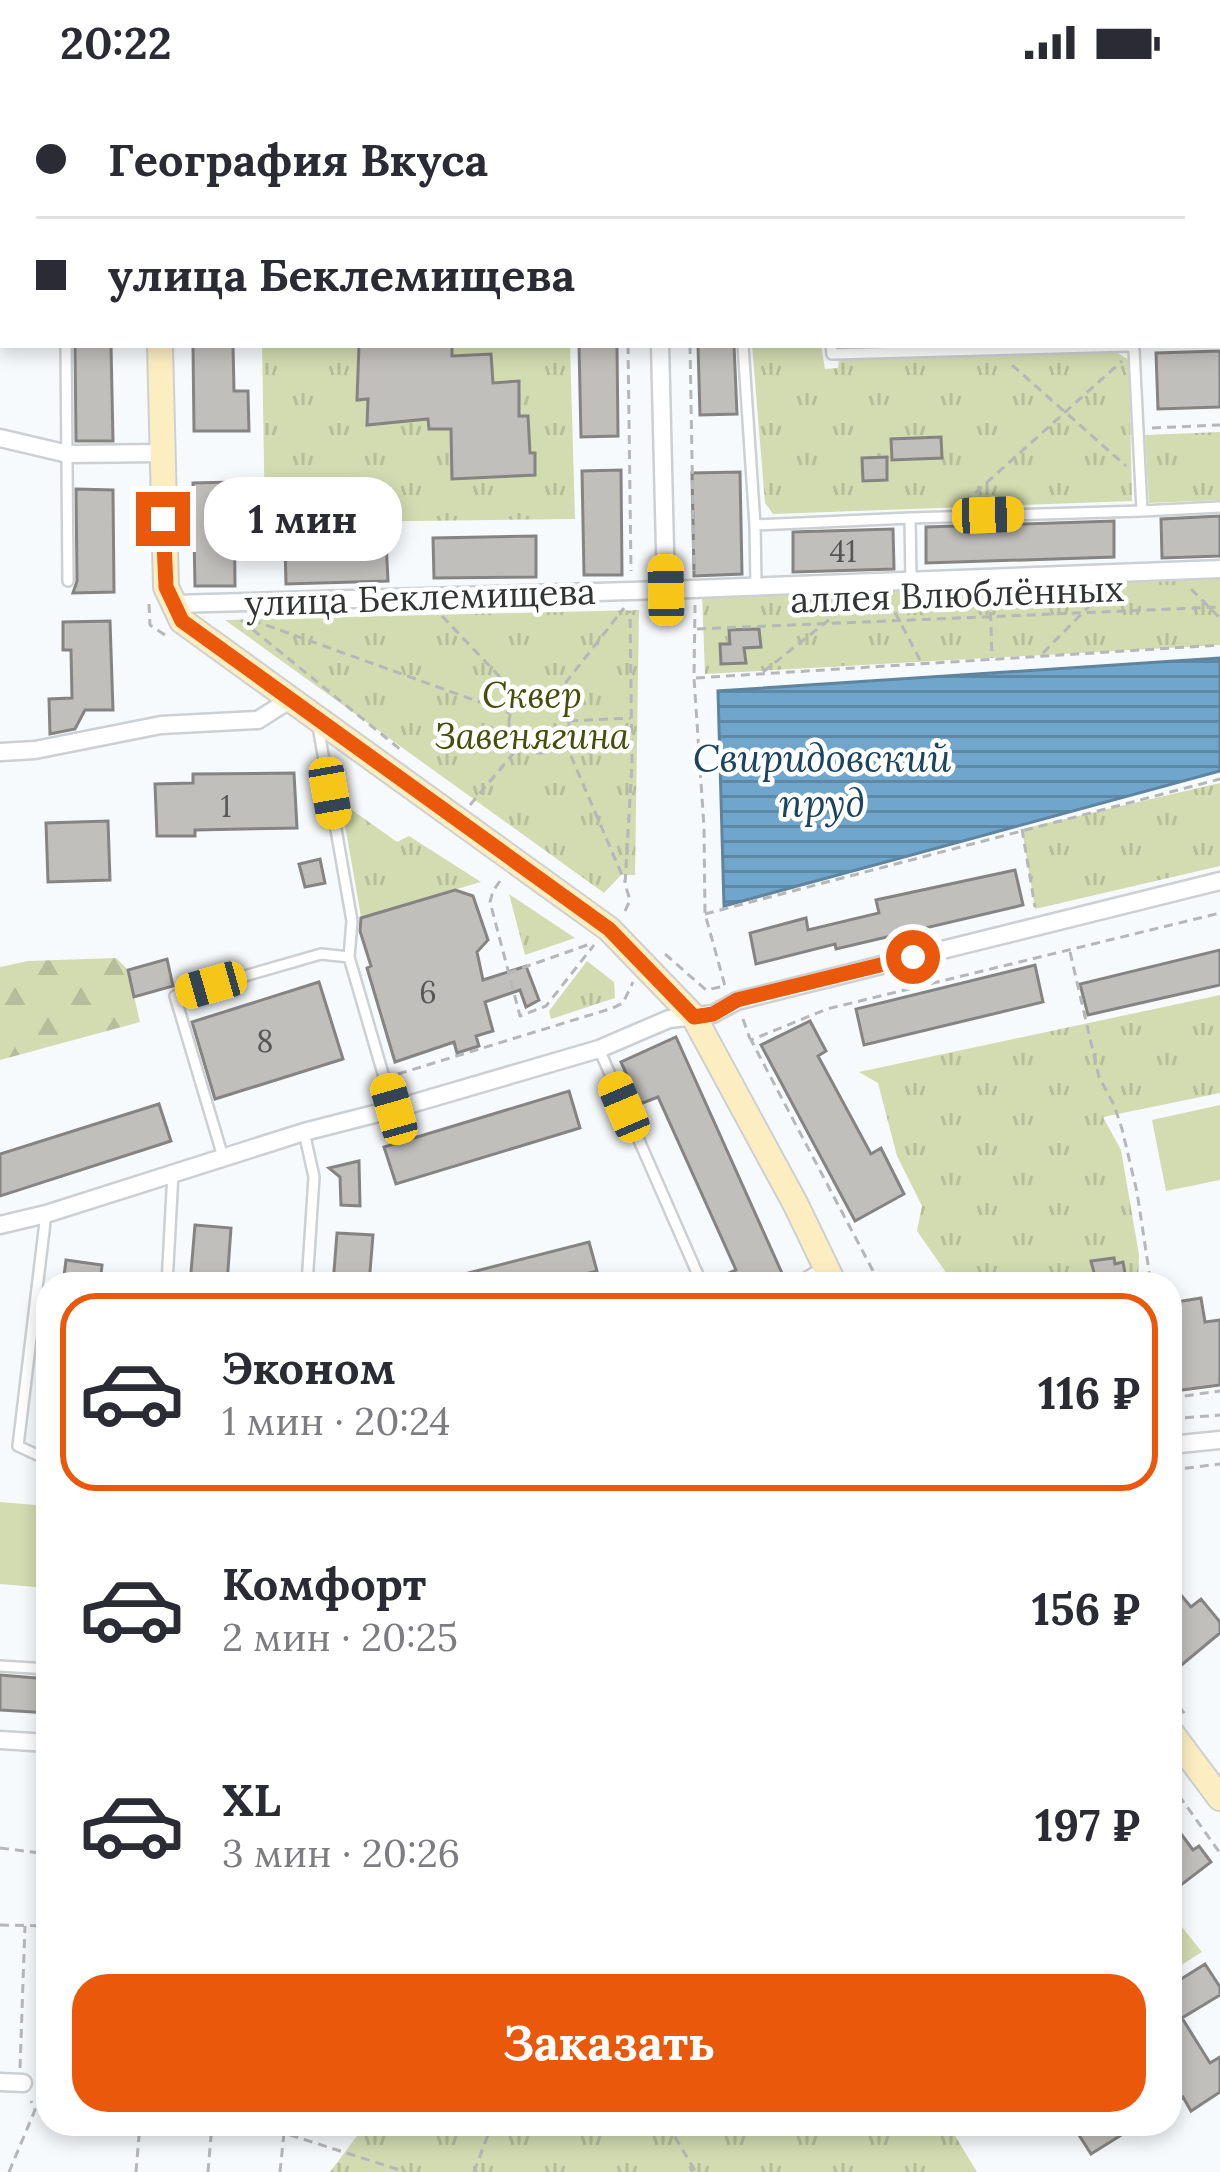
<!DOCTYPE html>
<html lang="ru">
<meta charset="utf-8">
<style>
:root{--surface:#fff;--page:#f7f7f7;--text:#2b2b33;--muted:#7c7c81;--line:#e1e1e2;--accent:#ea580c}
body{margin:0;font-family:Lora,serif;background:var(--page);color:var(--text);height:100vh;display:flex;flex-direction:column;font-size:45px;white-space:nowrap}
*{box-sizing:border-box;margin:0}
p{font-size:39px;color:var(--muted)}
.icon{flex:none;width:66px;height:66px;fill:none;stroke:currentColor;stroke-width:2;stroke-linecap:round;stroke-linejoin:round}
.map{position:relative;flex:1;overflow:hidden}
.panel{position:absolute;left:36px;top:1188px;width:1146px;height:864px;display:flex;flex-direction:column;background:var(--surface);border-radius:36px;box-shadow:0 6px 18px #0003}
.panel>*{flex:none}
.guide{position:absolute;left:0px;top:0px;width:1221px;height:264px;box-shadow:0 6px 18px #0003;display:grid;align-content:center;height:264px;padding:0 36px;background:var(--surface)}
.end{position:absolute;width:54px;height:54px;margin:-27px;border:15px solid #ea580c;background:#fff;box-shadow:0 0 0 6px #fff}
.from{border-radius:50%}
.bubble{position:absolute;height:84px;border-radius:36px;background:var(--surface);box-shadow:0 6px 18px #0003;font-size:39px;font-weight:700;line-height:84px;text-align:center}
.car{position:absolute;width:36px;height:72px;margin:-36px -18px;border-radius:15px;box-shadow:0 0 9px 3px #0007;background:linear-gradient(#f5c518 24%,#345 0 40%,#f5c518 0 76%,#345 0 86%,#f5c518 0)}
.guide b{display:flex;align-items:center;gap:42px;height:114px;font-size:45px}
.guide b+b{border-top:3px solid var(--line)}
.guide i{width:30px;height:30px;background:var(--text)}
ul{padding:21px 0 0;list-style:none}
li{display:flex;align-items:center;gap:36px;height:198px;margin:0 24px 18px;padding:0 12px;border:6px solid transparent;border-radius:36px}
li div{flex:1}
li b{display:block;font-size:45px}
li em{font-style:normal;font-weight:700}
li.selected{border-color:var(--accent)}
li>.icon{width:108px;height:108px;stroke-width:1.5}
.cta{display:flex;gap:24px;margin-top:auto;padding:24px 36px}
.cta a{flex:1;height:138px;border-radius:36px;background:var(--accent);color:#fff;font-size:48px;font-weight:700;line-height:138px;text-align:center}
.status{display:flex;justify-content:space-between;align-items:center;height:84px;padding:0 60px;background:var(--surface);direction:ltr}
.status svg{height:33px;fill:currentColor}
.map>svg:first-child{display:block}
</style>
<div class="status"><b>20:22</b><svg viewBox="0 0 49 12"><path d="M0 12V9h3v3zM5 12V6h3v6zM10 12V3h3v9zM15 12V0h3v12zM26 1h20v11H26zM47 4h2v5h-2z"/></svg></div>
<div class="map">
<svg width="1220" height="2088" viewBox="0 0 1220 2088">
<defs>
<pattern id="grass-tufts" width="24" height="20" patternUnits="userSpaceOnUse" patternTransform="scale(3)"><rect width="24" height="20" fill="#d3dbb1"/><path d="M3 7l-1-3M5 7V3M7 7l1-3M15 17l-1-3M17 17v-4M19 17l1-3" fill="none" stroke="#b6bd99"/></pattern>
<pattern id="forest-firs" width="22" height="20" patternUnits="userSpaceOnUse" patternTransform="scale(3)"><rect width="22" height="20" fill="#d3dbb1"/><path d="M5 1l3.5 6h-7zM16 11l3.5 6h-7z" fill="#b6bd99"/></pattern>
<pattern id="water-rules" width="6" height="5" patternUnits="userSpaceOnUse" patternTransform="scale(3)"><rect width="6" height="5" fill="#71a6cc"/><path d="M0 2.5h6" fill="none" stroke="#5d88a6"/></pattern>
</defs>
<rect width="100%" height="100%" fill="#f7fafc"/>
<!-- grass -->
<path fill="url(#grass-tufts)" d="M262,261H570L575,435L265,439Z
M752,261H821L825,285L838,284L839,276L1116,268L1129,276L1132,417L773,430L765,419Z
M1220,348V416L1149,419L1145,351Z
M1220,491V561L705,590L702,509Z
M639,526L635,791H621L604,809L225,536Z
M1220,699V782L1035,825L1022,745Z
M341,718L397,758L409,752L481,798L361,833Z
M509,810L575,854L525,871Z
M587,877L614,898L615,914L551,935L549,927Z
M1220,911V1009L1103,1033L1121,1066L1139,1171L1138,1200H954L917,1147L922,1122L897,1072L878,999L859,988Z
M1170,1828L1202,1868L1170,1888Z
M366,2040H948L977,2088H330Z"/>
<!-- forest -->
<path fill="url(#forest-firs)" d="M116,874L128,886L140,938L0,976V883L28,877Z"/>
<!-- pitch -->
<path fill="#d3dbb1" d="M1220,1021V1096L1166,1107L1152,1036Z
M0,1418L48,1422V1504L0,1500Z"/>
<!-- water -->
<path fill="url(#water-rules)" stroke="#5e849e" stroke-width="3" d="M1220,574V687L724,822L718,607Z"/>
<!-- building -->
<path fill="#c1bfbc" stroke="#868482" stroke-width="3" d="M75,261H111L113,357H76Z
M193,261H233L234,307H248L249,347H194Z
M359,261H452V272L491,270L493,299L519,297V332H528L530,369H535V391L452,395L451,345H429L428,335L367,341L368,315L357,316Z
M579,261H617L618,352L581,353Z
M698,261H734L737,330L700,331Z
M1220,267V323L1158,325L1156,269Z
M941,353L942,374L892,376L891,355Z
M887,373V396L863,397L862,374Z
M621,386L622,491H584L582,387Z
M740,388L742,490L694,492L692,389Z
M234,398L235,502H195L193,399Z
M76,405L113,406L114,508L73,509L77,497Z
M1220,432V472L1162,474L1161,435Z
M1114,437V473L926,479V443Z
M893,445L894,485L793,488V448Z
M536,452V493L434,494L433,454Z
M386,457L388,497L286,500L285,459Z
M110,537L113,626H85L75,645L50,650L49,615L72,614L71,566H63V538Z
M759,545L761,563L744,564L746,579L721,580L720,560H730L729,546Z
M294,689L297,744L195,746V752H157L155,700L193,699V690Z
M108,737L110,796L48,798L46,739Z
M320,775L325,799L305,803L299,780Z
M1015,786L1023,821L836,865L835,860L756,880L750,849L806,834L808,846L879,829L876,816Z
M455,806L473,812L488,856L477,868L483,896L526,882L539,916L526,923L520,906L485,918L493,947L476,952L479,962L457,969L454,958L395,978L367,884L371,882L360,847L361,834Z
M1220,866V901L1088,931L1080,900Z
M167,875L173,902L134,913L128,886Z
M1035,881L1043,918L864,961L856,925Z
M319,898L343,975L215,1015L192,938Z
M810,937L826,967L818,972L871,1070L881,1064L904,1110L855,1137L761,961Z
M676,953L786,1198V1200H711L710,1197L736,1186L658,1013L640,1020L621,978Z
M569,1007L580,1044L396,1100L384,1063Z
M159,1020L171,1057L0,1112V1070Z
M359,1077L360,1122L341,1121L340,1093L329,1084Z
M195,1141L231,1144L227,1200H190Z
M337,1149L373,1151L369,1200H333Z
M589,1158L597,1187L545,1200H446L445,1195Z
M1114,1174L1115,1180L1123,1178L1127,1200H1097L1091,1177Z
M66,1176L102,1181L100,1200H63Z
M1201,1214L1205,1238L1220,1236V1301L1174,1307L1170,1272V1219Z
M1170,1498L1191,1523L1201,1515L1220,1538V1549L1178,1584L1170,1575Z
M0,1591L48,1595V1629L0,1626Z
M1170,1735L1193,1766L1199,1762L1211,1778L1181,1801L1170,1786Z
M1205,1880L1220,1903V1911L1182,1934L1210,1979L1220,1973V2008L1191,2027L1183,2013L1170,2021V1902Z
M1072,2040H1139L1091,2070Z"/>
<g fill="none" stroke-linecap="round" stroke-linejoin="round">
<!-- lane casing -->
<g stroke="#cdd0d2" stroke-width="14">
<path id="lane" d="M61,0V3
M1073,0V3
M1167,0V3
M0,151H3
M1218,246H1220
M66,261L68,497
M743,261L755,441L756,501
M831,261L832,270L1128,262
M1130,261L1134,266L1142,427L1220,423
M755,441L910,434
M911,496L910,434L1142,427
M318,642L352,837L349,873L393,1024
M599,965L702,1200
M304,1048L314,1093L307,1200
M223,1073L175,912L321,870L349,873
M46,1130L18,1362L48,1376
M167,1200L173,1089
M795,1200L825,1182
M0,1582L48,1585"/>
</g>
<!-- street casing -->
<g stroke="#cdd0d2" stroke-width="21">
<path id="street" d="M653,0V3
M818,0V3
M660,261L666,506
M0,354L68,370L162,369
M173,520L666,506L1220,485
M1,668L35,666L161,641L258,636L291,615
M0,1141L46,1130L304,1048L394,1025L599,965L669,935L713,930L737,917L1220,797
M1170,1361L1220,1356
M0,1656L48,1659
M0,1998L23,1999"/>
</g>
<!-- secondary casing -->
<g stroke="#cdd0d2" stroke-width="28">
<path id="secondary" d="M155,0V3
M160,261L166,503L182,537L609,845L694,933L796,1121L834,1200
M1170,1647L1220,1714"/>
</g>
<!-- path -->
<path stroke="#b5b7b8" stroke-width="3" stroke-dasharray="9 6" stroke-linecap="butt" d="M622,0V3
M685,0L686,3
M978,0V3
M1036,0V3
M628,261L631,487
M690,261L694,487
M1012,281L1126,382
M1152,344L1220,341
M964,419L1122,277
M1191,505L1220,534
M990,513L992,574
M888,515L920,576
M149,520L150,541L165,551
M442,532L518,612
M241,536L401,666
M252,536L510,629
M697,545L1220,523
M1043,569L1104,507
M763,588L854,516
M696,594L1220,561
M509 639a30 30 0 1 1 60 0a30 30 0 1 1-60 0Z
M556,611L624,524
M569,637L631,634
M565,658L625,798
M470,721L518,664
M1022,745L1035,823
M500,797L493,807L490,818L520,932L546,922L594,861
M625,827L630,816L625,800L632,680L630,527
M705,830L1220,695
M1070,868L1099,993L1114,1021L1122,1045L1137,1108L1151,1200
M665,870L706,906L725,902L705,830L704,743L694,594L695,521
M508,889L590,860
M743,935L750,955
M398,990L613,924L623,919L633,898
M880,1200L751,956L827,925L1220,829
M1170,1314L1220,1307
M1170,1335L1220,1331
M1170,1386L1220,1380
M1170,1610L1187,1633
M1170,1699L1220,1769
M0,1764L48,1770
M0,1841L48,1842
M20,1984L25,1842
M38,1992H48
M243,2040L282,2049
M667,2040L696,2088
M9,2088L35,2026L31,2017
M136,2088L140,2040
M208,2088L212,2040
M280,2088L284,2049L406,2088
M474,2088L492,2040"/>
<!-- lane -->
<use href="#lane" stroke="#fff" stroke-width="9"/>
<!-- street -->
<use href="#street" stroke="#fff" stroke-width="16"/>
<!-- secondary -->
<use href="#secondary" stroke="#fdeec2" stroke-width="24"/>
</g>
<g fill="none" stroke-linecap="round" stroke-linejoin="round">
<!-- route -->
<path stroke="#ea580c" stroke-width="15" d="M163,435L166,503L182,537L609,845L694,933L713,930L737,916L913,873"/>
</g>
<g text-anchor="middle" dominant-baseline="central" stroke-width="9" stroke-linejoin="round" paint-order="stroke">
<!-- number labels -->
<g font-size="30" fill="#565756">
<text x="843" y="467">41</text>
<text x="226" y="722">1</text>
<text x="428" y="908">6</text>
<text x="265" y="957">8</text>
</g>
<!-- street labels -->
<g font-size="36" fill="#333434" stroke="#fff">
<text transform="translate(957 510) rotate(-2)">аллея Влюблённых</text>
<text transform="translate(420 513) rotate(-2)">улица Беклемищева</text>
</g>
<!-- park labels -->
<g font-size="36" font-style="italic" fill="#464e09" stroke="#fff">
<text x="532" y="611">Сквер<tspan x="532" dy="41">Завенягина</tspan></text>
</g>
<!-- water labels -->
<g font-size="39" font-style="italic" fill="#1a445f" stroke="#fff">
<text x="822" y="674">Свиридовский<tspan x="822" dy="45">пруд</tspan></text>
</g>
</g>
</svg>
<i class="end from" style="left:913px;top:873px"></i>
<i class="end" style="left:163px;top:435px"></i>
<div class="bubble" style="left:204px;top:393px;width:198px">1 мин</div>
<i class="car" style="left:988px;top:431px;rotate:88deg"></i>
<i class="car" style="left:666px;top:506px;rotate:359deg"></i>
<i class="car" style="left:330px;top:709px;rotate:170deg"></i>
<i class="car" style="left:211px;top:901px;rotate:254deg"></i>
<i class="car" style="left:624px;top:1023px;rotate:337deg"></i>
<i class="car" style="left:394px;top:1025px;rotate:344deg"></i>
<div class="guide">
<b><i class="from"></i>География Вкуса</b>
<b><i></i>улица Беклемищева</b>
</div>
<section class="panel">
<ul>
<li class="selected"><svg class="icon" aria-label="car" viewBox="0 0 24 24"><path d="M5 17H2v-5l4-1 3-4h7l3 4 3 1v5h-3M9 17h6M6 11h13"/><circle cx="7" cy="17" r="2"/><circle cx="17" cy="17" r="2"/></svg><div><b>Эконом</b><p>1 мин · 20:24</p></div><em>116 ₽</em></li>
<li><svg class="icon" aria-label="car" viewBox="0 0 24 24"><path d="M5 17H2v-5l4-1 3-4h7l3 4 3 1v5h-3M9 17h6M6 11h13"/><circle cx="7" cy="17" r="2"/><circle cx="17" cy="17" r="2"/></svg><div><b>Комфорт</b><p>2 мин · 20:25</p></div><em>156 ₽</em></li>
<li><svg class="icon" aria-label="car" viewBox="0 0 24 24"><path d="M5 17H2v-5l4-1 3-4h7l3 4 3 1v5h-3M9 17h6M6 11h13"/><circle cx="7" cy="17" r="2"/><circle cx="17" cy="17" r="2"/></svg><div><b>XL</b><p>3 мин · 20:26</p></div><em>197 ₽</em></li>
</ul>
<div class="cta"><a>Заказать</a></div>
</section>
</div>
